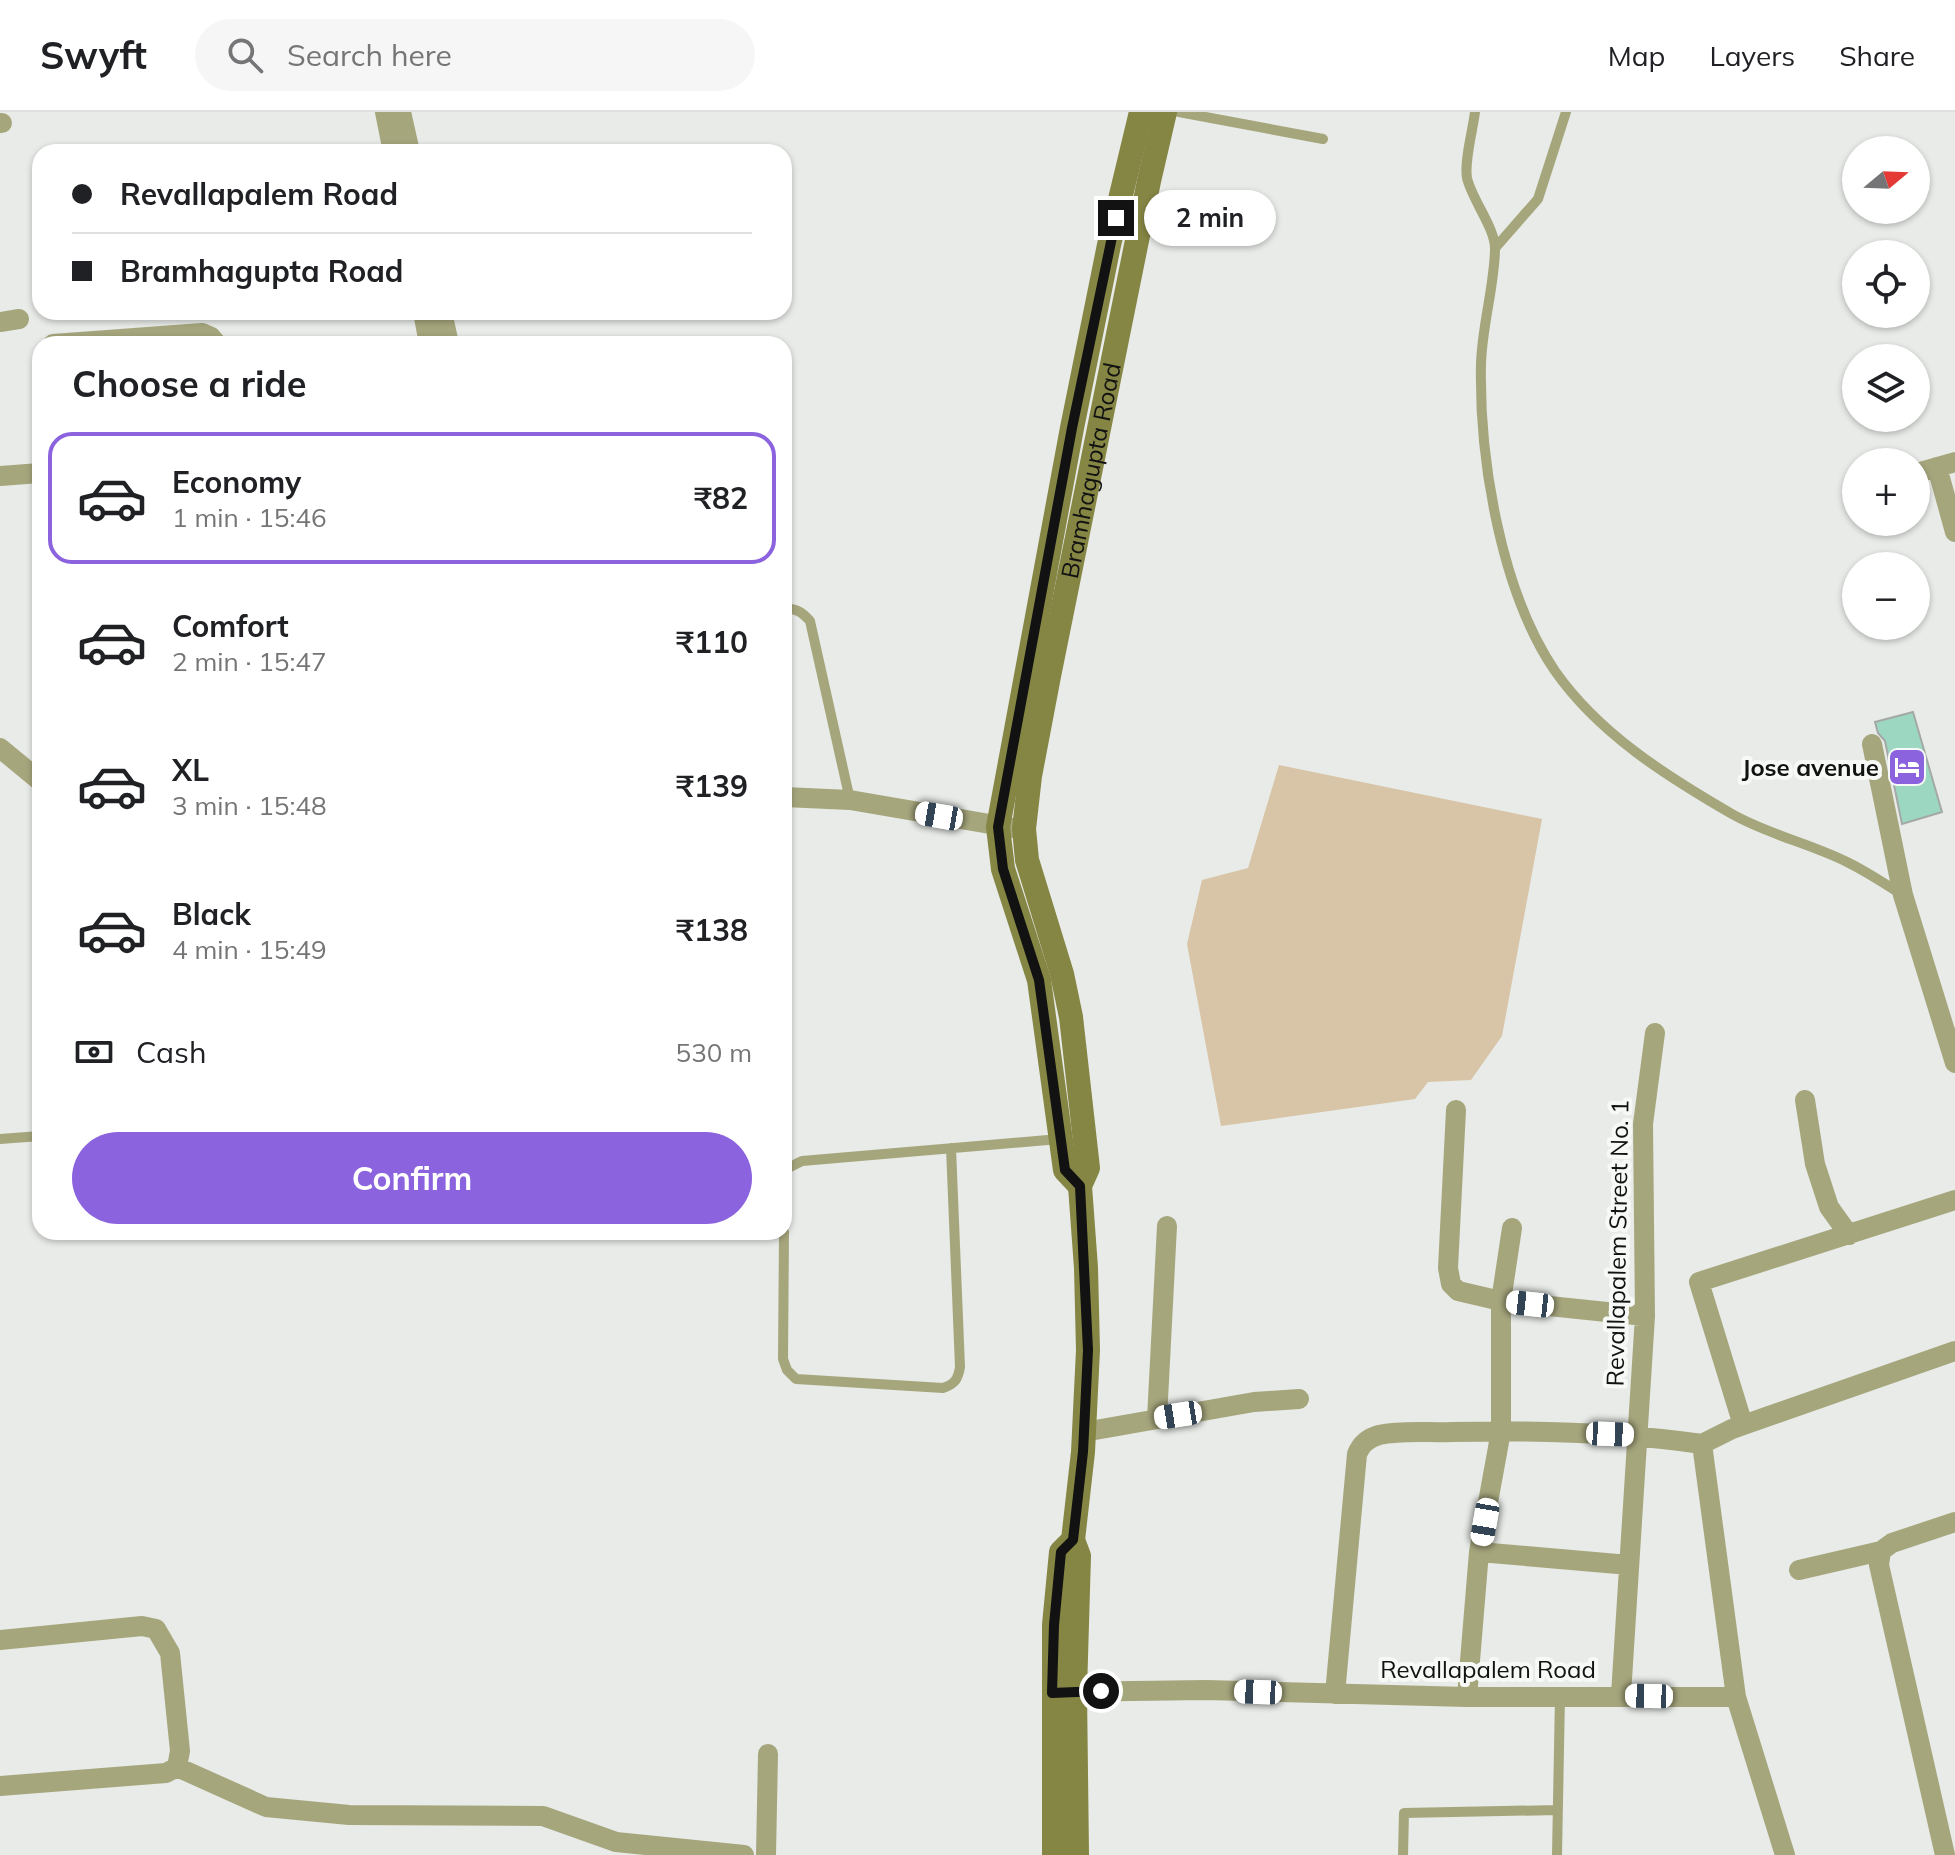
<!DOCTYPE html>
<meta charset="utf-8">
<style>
:root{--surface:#fff;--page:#f6f6f6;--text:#202124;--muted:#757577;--line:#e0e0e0;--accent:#8b63de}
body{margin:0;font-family:Mulish,sans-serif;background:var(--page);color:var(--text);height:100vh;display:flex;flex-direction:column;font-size:30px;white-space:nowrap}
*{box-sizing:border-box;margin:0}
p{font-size:26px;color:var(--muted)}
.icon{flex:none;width:44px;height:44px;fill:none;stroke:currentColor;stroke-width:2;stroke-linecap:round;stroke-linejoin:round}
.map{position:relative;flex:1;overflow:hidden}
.sheet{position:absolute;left:32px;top:224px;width:760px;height:904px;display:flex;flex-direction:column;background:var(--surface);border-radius:24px;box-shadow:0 2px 6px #0004}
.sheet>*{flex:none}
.banner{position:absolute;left:32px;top:32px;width:760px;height:176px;border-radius:24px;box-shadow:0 2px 6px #0004;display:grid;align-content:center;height:176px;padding:0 40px;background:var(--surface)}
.needle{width:52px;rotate:71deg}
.buttons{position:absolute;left:1842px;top:24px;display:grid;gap:16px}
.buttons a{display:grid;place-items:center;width:88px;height:88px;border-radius:50%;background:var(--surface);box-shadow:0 2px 6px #0004;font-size:40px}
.end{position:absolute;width:36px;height:36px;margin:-18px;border:10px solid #111211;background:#fff;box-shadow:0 0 0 4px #fff}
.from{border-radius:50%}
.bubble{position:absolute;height:56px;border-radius:28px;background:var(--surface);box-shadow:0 2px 6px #0004;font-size:26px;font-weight:700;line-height:56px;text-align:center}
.car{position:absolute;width:24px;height:48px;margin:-24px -12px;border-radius:10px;box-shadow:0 0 6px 2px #0007;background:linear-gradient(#fff 24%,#345 0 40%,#fff 0 76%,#345 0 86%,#fff 0)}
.banner b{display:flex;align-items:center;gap:28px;height:76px;font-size:30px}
.banner b+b{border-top:2px solid var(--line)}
.banner i{width:20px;height:20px;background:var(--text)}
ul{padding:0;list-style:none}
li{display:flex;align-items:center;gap:24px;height:132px;margin:0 16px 12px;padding:0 24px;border:4px solid transparent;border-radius:24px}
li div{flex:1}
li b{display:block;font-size:30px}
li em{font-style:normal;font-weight:700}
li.selected{border-color:var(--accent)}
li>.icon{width:72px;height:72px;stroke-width:1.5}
h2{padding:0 40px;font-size:36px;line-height:96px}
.pay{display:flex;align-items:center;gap:20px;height:88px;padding:0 40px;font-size:30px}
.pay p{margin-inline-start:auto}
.cta{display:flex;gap:16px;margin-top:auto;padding:16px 40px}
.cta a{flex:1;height:92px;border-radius:48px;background:var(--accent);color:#fff;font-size:32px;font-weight:700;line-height:92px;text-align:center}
header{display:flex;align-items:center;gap:48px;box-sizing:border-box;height:112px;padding:0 40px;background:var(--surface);border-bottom:2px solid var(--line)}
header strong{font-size:38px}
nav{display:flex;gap:44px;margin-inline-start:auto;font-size:28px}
.search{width:560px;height:72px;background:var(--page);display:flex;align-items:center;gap:20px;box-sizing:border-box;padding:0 28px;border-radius:44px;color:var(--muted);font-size:30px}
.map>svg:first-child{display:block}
</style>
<header>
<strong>Swyft</strong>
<div class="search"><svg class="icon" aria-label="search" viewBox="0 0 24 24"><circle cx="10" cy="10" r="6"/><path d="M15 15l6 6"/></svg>Search here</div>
<nav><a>Map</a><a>Layers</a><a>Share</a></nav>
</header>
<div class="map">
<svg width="1955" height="1743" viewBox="0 0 1955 1743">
<rect width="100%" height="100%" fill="#e8ebe7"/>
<!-- green -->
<path fill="#d8c4a6" d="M1279,653L1542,707L1502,924L1471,968L1428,970L1415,987L1221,1014L1187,832L1202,768L1248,756Z"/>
<!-- building -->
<path fill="#9cd7c2" stroke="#a4a9a7" stroke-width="2" d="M1913,600L1942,700L1902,712L1885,629L1878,621L1875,610Z"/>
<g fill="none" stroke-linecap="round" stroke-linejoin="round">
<!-- lane -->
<path stroke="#a6a67d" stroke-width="10" d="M1179,0L1323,27
M1475,0C1473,17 1464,50 1467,66C1472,88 1496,117 1495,138C1494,176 1482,214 1481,252C1479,347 1501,480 1555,559C1599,622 1668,665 1732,702C1769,723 1812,732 1849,751C1867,760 1884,771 1901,782
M1496,135L1538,87L1566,0
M784,497C796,496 802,500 810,509L850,688
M0,1027L40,1024
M784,1067L786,1057L802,1049L1059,1027
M784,1120L783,1247L787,1258L796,1267L943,1276C955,1272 958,1267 960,1255L951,1036
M1403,1743L1404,1701L1558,1698
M1557,1743L1560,1584"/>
<!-- street -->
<path stroke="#a6a67d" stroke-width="20" d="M385,0L393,40
M401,0L410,40
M0,11H2
M423,200L429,232
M442,200L449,232
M0,210L19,207
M53,232L202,221L211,225L217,232
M1937,355L1955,420
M1916,361L1955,350
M0,364L40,361
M1872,632L1903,783L1955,951
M0,636L40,669
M784,685L850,688L1013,716
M1805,988L1815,1052L1829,1095L1849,1123
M1456,998L1448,1156L1451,1172L1458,1179L1501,1189L1645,1204
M1157,1307L1167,1114
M1743,1313L1699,1170L1955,1088
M1084,1320L1254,1290L1299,1287
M1479,1440L1629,1453
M1799,1458L1881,1439
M0,1528L142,1514L156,1517L170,1541L180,1639L177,1655L166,1661L0,1674
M1060,1580L1206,1578L1467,1585H1736L1702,1332L1732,1317L1955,1239
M1335,1582L1357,1342C1361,1332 1368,1326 1379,1323C1402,1318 1429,1321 1452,1320C1536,1318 1619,1320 1702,1332
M1621,1583L1645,1204L1643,1012L1655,921
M1467,1585L1479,1440L1501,1319V1189L1512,1116
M1736,1585L1785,1743
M177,1655L266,1695L349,1703L543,1704L616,1730L744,1743
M766,1743L768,1642
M1945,1743L1879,1453L1881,1439L1892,1431L1955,1410"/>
<!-- secondary -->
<g stroke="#858544" stroke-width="24">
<path d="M1080,1074L1065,1058L1039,868L1003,757L998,715L1072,316L1109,133L1141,0"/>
<path d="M1073,1428L1079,1444L1075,1579L1077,1743"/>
<path id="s1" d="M1054,1743V1513L1061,1440L1073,1428L1083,1340L1088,1238L1086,1156L1080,1074L1088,1056L1071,905L1062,862L1027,748L1024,717L1030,664L1049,564L1149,69L1165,0"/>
</g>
</g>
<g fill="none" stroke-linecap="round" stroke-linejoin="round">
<!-- route -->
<path stroke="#111211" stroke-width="10" d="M1101,1579L1052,1581L1054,1513L1061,1440L1073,1428L1083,1340L1088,1238L1080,1074L1065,1058L1039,868L1003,757L998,715L1072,316L1116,106"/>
</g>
<!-- icons -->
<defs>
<g id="hotel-square" transform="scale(2)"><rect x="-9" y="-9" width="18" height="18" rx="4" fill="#8b63de" stroke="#f6f9f5"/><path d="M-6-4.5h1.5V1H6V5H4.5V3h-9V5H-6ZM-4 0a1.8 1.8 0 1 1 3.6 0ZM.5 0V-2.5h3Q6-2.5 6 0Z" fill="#fff"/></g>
</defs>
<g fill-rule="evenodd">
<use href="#hotel-square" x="1907" y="655"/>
</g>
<g text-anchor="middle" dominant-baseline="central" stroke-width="8" stroke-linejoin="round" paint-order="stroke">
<!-- street labels -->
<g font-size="24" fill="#111211" stroke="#f6f9f5">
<text stroke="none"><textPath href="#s1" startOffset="1406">Bramhagupta Road</textPath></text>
<text transform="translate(1617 1131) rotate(-89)">Revallapalem Street No. 1</text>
<text x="1488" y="1557">Revallapalem Road</text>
</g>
<!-- poi labels -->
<g font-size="24" font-weight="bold" fill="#111211" stroke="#f6f9f5" text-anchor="end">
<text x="1879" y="655">Jose avenue</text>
</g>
</g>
</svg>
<div class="buttons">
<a><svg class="needle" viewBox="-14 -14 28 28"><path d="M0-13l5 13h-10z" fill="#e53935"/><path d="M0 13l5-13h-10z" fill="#757577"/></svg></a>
<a><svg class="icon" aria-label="locate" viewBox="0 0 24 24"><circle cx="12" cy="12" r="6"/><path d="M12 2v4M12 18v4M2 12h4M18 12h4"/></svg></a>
<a><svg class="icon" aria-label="layers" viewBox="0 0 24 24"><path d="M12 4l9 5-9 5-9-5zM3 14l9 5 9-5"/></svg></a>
<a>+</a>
<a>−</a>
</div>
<i class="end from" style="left:1101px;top:1579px"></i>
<i class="end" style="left:1116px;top:106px"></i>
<div class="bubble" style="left:1144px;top:78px;width:132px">2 min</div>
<i class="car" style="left:939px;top:704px;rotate:280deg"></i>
<i class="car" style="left:1530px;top:1192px;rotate:276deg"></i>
<i class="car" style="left:1178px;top:1303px;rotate:261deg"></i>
<i class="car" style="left:1610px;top:1322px;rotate:92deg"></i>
<i class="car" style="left:1485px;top:1410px;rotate:190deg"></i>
<i class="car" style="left:1258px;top:1580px;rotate:272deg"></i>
<i class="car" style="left:1649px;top:1584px;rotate:271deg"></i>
<div class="banner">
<b><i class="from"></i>Revallapalem Road</b>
<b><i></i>Bramhagupta Road</b>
</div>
<section class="sheet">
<h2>Choose a ride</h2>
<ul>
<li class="selected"><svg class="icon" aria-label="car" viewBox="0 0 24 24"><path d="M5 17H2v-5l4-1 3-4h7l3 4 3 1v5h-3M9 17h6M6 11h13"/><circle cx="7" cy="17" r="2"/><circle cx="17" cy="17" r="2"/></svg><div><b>Economy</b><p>1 min · 15:46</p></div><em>₹82</em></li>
<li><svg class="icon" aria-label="car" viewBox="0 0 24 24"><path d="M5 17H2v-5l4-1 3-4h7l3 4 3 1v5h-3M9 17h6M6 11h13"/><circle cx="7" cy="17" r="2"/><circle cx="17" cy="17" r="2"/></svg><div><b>Comfort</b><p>2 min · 15:47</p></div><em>₹110</em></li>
<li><svg class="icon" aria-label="car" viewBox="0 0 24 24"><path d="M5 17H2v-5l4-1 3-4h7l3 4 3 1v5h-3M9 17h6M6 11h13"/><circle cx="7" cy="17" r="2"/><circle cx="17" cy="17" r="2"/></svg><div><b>XL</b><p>3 min · 15:48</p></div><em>₹139</em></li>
<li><svg class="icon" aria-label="car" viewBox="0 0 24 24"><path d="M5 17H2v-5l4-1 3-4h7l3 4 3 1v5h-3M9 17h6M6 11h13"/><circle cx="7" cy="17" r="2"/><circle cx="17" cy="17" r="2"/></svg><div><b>Black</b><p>4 min · 15:49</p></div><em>₹138</em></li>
</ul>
<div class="pay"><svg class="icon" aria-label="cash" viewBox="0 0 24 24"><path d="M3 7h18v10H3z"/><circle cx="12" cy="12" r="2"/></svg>Cash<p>530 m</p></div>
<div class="cta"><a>Confirm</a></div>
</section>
</div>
